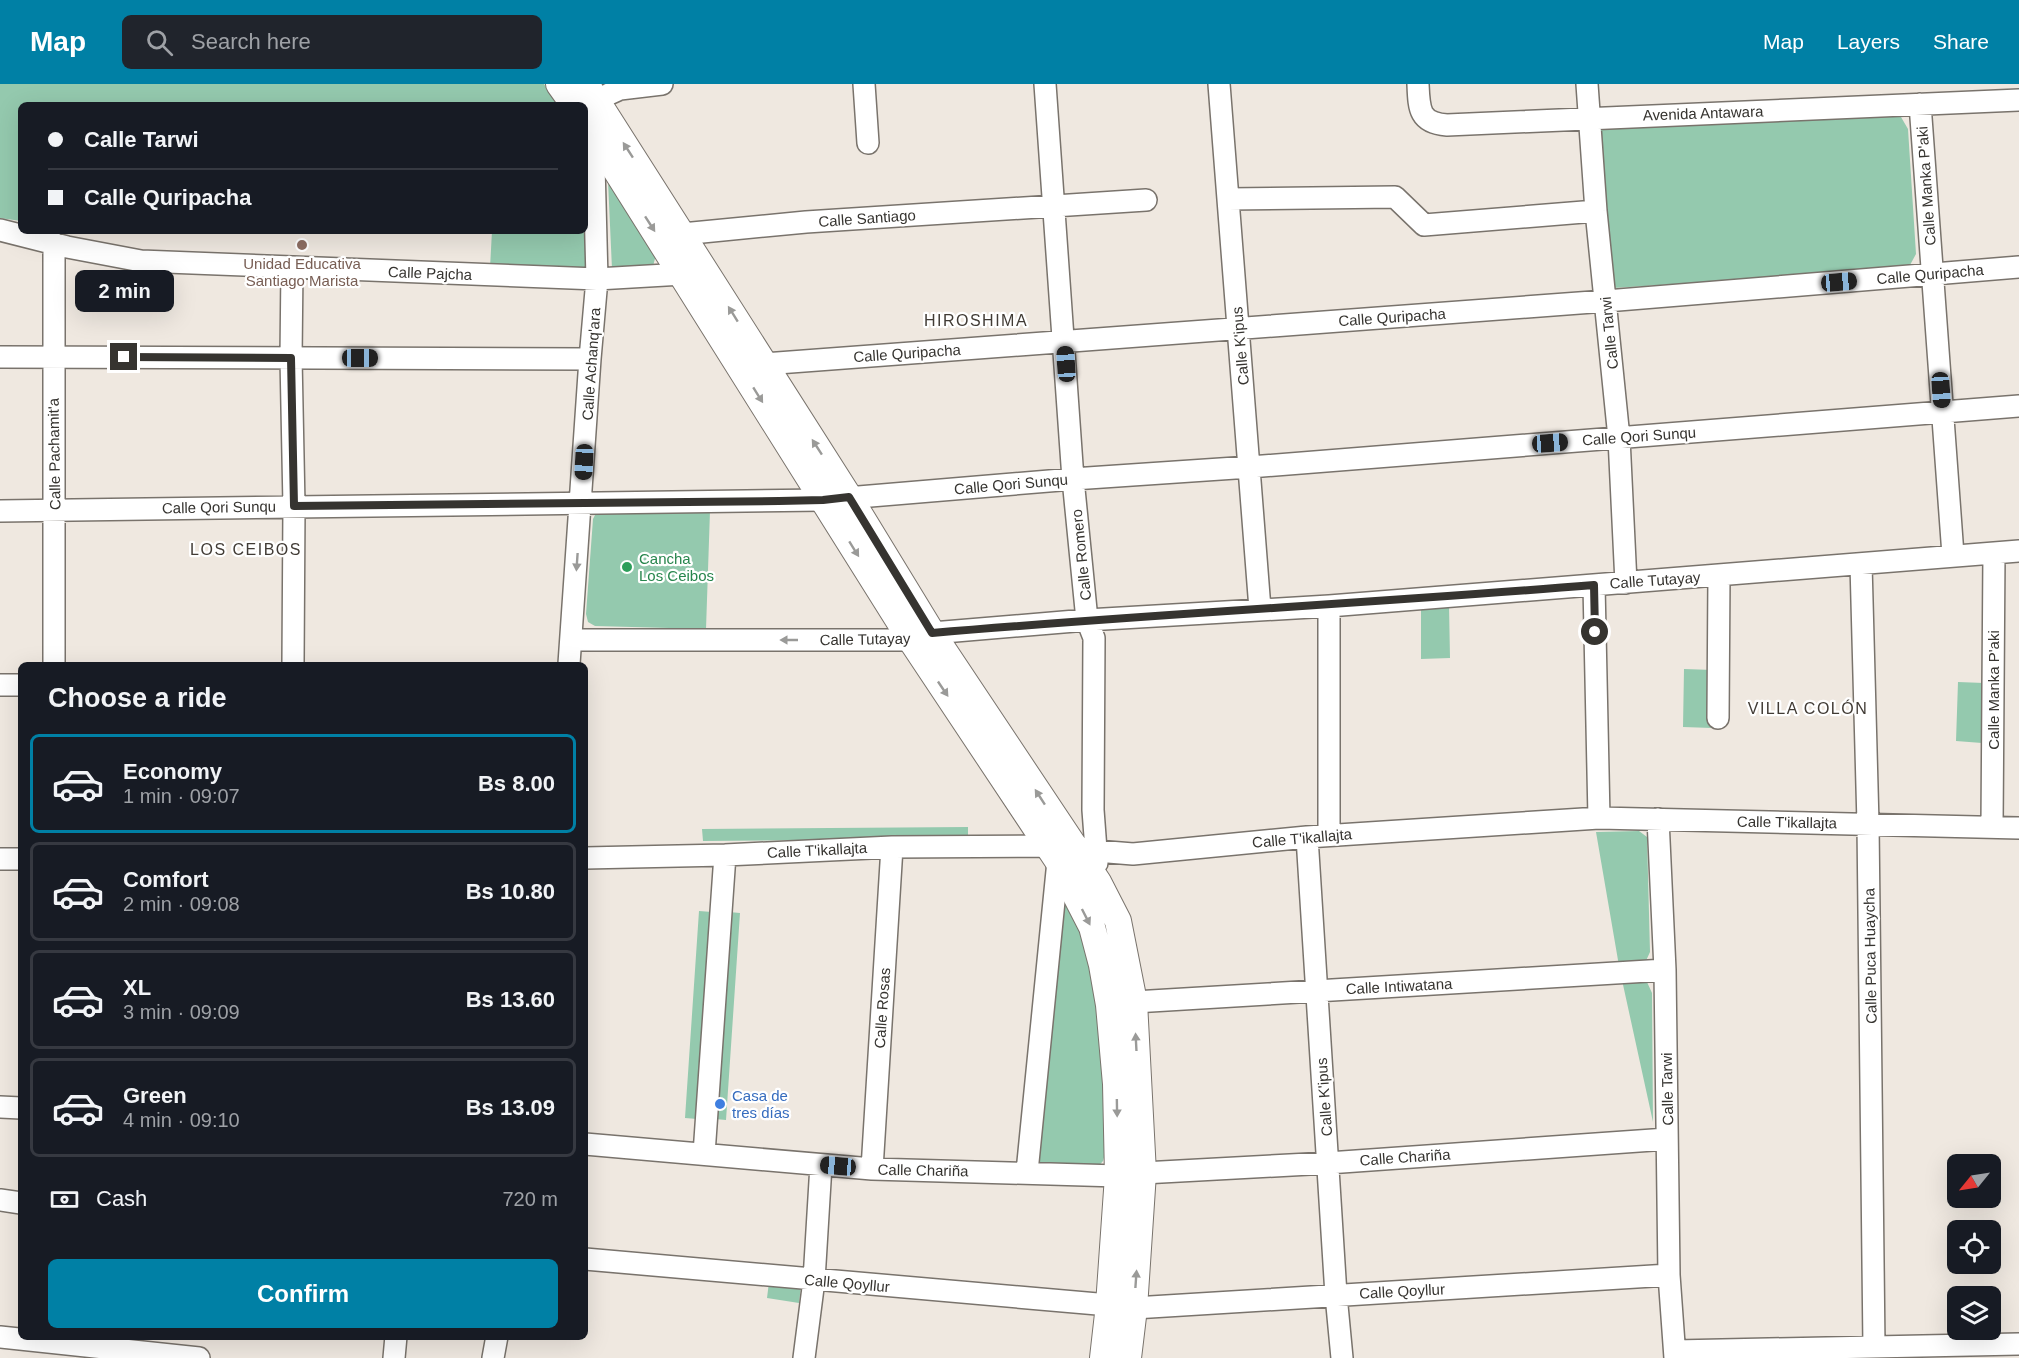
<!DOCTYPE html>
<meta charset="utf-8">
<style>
:root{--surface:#171b24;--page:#20242c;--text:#f1f3f6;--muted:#9ea1a6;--line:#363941;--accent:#0080a5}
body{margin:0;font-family:Arial,sans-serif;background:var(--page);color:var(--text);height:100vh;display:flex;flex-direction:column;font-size:22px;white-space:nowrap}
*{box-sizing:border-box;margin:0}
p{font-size:20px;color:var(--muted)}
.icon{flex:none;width:33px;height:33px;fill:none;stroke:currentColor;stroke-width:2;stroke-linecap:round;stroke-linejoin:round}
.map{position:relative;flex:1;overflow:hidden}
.side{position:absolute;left:18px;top:578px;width:570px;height:678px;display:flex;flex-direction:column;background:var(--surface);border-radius:9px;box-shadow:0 6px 24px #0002}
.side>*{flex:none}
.banner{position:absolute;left:18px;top:18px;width:570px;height:132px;border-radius:9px;box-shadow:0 6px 24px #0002;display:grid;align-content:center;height:132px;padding:0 30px;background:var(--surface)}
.needle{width:39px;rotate:240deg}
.controls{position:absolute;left:1947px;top:1070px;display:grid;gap:12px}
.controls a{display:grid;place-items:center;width:54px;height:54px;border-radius:9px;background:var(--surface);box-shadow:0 6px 24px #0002;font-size:30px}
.end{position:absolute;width:27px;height:27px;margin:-14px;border:8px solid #363430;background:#fff;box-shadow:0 0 0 3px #fff}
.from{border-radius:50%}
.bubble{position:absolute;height:42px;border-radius:9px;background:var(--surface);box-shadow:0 6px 24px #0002;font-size:20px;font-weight:700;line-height:42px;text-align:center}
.car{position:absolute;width:18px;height:36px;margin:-18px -9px;border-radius:8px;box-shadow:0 0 4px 2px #0007;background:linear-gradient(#222 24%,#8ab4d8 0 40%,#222 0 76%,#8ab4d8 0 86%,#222 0)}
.banner b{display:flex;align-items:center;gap:21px;height:57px;font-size:22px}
.banner b+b{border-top:2px solid var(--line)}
.banner i{width:15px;height:15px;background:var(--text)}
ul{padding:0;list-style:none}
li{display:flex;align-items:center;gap:18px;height:99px;margin:0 12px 9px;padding:0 18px;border:3px solid var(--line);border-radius:9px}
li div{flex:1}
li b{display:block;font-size:22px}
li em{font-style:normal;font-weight:700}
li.current{border-color:var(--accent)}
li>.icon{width:54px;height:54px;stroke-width:1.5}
h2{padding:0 30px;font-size:27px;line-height:72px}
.pay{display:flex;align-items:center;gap:15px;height:66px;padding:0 30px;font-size:22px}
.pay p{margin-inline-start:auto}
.cta{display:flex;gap:12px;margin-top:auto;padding:12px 30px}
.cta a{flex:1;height:69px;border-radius:9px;background:var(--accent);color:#fff;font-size:24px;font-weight:700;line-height:69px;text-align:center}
header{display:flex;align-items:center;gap:36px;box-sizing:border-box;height:84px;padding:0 30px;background:var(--accent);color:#fff}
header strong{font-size:28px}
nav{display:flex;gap:33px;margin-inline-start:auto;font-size:21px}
.search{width:420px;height:54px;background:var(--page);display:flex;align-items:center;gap:15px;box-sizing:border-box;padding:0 21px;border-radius:9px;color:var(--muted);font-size:22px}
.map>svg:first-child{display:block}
</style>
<header>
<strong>Map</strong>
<div class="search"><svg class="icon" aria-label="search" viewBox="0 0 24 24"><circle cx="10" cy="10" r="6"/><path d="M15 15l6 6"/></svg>Search here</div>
<nav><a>Map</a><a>Layers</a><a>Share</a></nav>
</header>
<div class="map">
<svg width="2019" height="1274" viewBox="0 0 2019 1274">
<rect width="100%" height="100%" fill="#efe8e0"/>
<!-- green -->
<path fill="#94c9ae" d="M0,0H544L558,21H21V137L0,134Z
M1890,31L1901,33L1908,45L1916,170L1910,181L1896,186L1613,204L1598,47L1603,45Z
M585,82L587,182L582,188L490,184L492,147H585Z
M608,97L656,171L653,182L612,185Z
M710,427L706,545L595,542L588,538L586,530L593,435L596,429Z
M1449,521L1450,574L1421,575V523Z
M1684,585L1713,586L1712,644L1683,643Z
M1958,598L1984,599L1982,659L1956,657Z
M968,743V755L703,757L702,745Z
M1639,747L1647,753L1650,868L1645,879L1619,882L1596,748Z
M1060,810L1081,840L1097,903L1106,988V1066L1103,1077L1097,1084L1037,1081Z
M699,827L712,828L697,1035L685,1034Z
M729,828L740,829L726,1036L715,1035Z
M1643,895L1647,898L1652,909L1653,1038L1622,896Z
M769,1198L801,1202L799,1219L767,1214Z"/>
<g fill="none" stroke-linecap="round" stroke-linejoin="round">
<!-- minor casing -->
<g stroke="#79736c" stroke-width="24">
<path id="minor" d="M864,0L868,59
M1045,0L1073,395L1087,536L1094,554L1093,726L1097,779
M1219,0L1260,525
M1418,0C1419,25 1419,39 1447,41L2019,16
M1587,0L1596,127L1619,354L1626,499
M1920,20L1953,471
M1228,115L1395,113L1424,141L1596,127
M0,146L67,163L141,177L597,195L683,190
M682,150L806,138L1146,116
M54,159V580
M292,183L291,274L294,422L293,580
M0,273L590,275
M764,280L1606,217L2019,183
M0,427L823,416L1073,395L1250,383L2019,322
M1861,480L1868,740L1874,1264
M1594,501L1599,734
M1329,522V751
M572,556H911L932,549L1087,536L1329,522L2019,467
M569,580L590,275L597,195L594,81L587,40L598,17L609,10L620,5L662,0
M0,601H21
M1718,634L1719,491
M1658,735L1665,886L1669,1191L1675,1274
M1992,742L1994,469
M1307,753L1336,1211L1342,1274
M585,774L725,771L892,763L1072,762L1096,767L1133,770L1307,753L1599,734L2019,744
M0,775H21
M1134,918L1665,886
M0,1023L21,1024
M585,1060L872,1085L1118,1092
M704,1070L725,771
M872,1085L892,763
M1027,1088L1058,777
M1143,1089L1328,1079L1667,1055
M0,1116L21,1119
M585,1175L1109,1221
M1134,1224L1669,1191
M0,1253L199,1274
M1675,1267L2019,1260
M394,1274L396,1252
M493,1274L497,1252
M804,1274L814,1196L821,1081"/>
</g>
<!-- major casing -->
<g stroke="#79736c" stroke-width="28">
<path id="major" d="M559,0L574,21
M586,0L849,413L932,549L1098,798L1118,837L1134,918L1143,1089L1134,1224L1128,1274
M585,37L911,556L1058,777L1092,843L1102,881L1109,921L1116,1000L1118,1092L1109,1221L1103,1274"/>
</g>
<!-- minor -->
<use href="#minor" stroke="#fff" stroke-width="21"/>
<!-- major -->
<use href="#major" stroke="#fff" stroke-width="26"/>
</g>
<!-- one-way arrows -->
<defs><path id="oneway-solid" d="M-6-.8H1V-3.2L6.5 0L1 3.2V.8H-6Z" transform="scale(1.5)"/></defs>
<g fill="#9a9a98">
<use href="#oneway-solid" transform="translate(628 66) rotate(-123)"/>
<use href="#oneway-solid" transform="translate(650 140) rotate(57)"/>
<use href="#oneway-solid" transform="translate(733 230) rotate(-122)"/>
<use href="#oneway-solid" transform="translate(758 311) rotate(58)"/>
<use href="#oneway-solid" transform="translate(817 363) rotate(-123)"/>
<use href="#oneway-solid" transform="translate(854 465) rotate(58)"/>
<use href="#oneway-solid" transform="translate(577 478) rotate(94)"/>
<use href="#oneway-solid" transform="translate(789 556) rotate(-180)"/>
<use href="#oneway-solid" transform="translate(943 605) rotate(56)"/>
<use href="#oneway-solid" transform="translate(1040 713) rotate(-123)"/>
<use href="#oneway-solid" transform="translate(1086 833) rotate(63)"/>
<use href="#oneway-solid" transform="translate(1136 958) rotate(-93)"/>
<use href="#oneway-solid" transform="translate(1117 1024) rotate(89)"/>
<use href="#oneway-solid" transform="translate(1136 1195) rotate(-86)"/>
</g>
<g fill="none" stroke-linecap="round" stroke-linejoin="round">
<!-- route -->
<path stroke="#363430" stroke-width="8" d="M124,273L291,274L294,422L779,417L823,416L849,413L932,549C1153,530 1374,519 1594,501L1595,548"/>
</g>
<!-- markers -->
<circle fill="#8d6e63" stroke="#fff" stroke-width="2" cx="302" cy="161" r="6"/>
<circle fill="#2e9e5b" stroke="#fff" stroke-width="2" cx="627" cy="483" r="6"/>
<circle fill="#3f7fe0" stroke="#fff" stroke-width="2" cx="720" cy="1020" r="6"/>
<g text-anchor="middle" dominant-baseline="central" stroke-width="4.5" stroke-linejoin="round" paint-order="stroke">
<!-- street labels -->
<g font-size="15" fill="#363430" stroke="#fff">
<text transform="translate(1703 29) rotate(-2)">Avenida Antawara</text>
<text transform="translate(1926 102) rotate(-94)">Calle Manka P'aki</text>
<text transform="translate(867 134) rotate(-4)">Calle Santiago</text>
<text transform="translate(430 189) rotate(2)">Calle Pajcha</text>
<text transform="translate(1930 190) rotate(-5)">Calle Quripacha</text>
<text transform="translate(1392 233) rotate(-4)">Calle Quripacha</text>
<text transform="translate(1609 249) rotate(-96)">Calle Tarwi</text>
<text transform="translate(1240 262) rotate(-95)">Calle K'ipus</text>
<text transform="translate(907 269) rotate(-4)">Calle Quripacha</text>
<text transform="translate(591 280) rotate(-86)">Calle Achanq'ara</text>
<text transform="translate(1639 352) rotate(-4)">Calle Qori Sunqu</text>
<text transform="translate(54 370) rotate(-91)">Calle Pachamit'a</text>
<text transform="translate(1011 400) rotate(-5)">Calle Qori Sunqu</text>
<text transform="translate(219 423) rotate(-1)">Calle Qori Sunqu</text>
<text transform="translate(1081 471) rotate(-96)">Calle Romero</text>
<text transform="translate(1655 496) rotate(-4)">Calle Tutayay</text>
<text transform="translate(865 555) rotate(-1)">Calle Tutayay</text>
<text transform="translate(1993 606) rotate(-90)">Calle Manka P'aki</text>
<text transform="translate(1787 738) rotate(1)">Calle T'ikallajta</text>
<text transform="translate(1302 754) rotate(-5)">Calle T'ikallajta</text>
<text transform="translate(817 766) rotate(-3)">Calle T'ikallajta</text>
<text transform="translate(1870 872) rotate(-91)">Calle Puca Huaycha</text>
<text transform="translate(1399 902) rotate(-3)">Calle Intiwatana</text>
<text transform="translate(882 924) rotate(-86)">Calle Rosas</text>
<text transform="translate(1667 1005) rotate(-91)">Calle Tarwi</text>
<text transform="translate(1324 1013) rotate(-94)">Calle K'ipus</text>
<text transform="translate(1405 1073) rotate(-4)">Calle Chariña</text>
<text transform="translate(923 1086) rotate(1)">Calle Chariña</text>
<text transform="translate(847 1199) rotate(5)">Calle Qoyllur</text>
<text transform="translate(1402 1207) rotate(-3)">Calle Qoyllur</text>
</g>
<!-- education labels -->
<g font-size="15" fill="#785e54" stroke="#fff">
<text x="302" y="179">Unidad Educativa<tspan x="302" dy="17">Santiago Marista</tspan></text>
</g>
<!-- leisure labels -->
<g font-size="15" fill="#27864d" stroke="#fff" text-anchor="start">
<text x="639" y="474">Cancha<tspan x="639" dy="17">Los Ceibos</tspan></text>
</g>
<!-- shop labels -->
<g font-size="15" fill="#366cbe" stroke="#fff" text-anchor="start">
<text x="732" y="1011">Casa de<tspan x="732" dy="17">tres días</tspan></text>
</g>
<!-- neighbourhood labels -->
<g font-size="16" letter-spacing="1.5" fill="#413b35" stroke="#fff">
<text x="976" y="236">HIROSHIMA</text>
<text x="246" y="465">LOS CEIBOS</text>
<text x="1808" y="624">VILLA COLÓN</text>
</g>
</g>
</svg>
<div class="controls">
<a><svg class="needle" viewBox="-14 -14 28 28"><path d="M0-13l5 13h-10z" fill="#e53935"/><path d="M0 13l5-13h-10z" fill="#9ea1a6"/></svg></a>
<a><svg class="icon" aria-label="locate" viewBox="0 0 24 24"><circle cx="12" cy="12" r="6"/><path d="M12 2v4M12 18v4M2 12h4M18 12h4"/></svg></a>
<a><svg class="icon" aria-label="layers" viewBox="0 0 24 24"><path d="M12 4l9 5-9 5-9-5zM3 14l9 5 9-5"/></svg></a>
</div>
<i class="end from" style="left:1595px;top:548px"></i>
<i class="end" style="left:124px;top:273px"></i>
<div class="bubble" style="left:75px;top:186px;width:99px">2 min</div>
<i class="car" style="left:1839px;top:198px;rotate:85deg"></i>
<i class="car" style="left:360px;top:274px;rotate:90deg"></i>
<i class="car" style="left:1066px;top:280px;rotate:356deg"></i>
<i class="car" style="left:1941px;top:306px;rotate:176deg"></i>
<i class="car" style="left:1550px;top:359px;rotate:86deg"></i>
<i class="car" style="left:584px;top:378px;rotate:183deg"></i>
<i class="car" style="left:838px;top:1082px;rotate:275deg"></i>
<div class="banner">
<b><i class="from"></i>Calle Tarwi</b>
<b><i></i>Calle Quripacha</b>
</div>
<section class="side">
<h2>Choose a ride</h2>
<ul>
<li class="current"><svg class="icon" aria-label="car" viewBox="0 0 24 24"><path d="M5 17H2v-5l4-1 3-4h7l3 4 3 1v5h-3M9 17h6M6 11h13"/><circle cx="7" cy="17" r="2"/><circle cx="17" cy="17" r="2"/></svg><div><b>Economy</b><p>1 min · 09:07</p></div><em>Bs 8.00</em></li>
<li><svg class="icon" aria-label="car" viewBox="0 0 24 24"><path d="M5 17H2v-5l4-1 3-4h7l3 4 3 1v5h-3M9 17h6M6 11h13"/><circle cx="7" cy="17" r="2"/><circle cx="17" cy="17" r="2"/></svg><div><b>Comfort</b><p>2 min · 09:08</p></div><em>Bs 10.80</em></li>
<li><svg class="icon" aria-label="car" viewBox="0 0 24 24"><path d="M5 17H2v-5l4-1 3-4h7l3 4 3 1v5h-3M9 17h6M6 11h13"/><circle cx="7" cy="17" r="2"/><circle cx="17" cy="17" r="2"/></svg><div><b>XL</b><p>3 min · 09:09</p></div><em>Bs 13.60</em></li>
<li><svg class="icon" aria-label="car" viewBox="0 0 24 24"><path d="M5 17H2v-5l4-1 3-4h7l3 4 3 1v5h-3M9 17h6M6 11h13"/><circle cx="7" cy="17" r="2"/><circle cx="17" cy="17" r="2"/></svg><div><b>Green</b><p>4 min · 09:10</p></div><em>Bs 13.09</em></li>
</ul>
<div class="pay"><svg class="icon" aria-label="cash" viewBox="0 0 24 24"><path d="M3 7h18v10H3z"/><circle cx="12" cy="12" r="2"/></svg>Cash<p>720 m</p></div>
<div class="cta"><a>Confirm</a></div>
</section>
</div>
